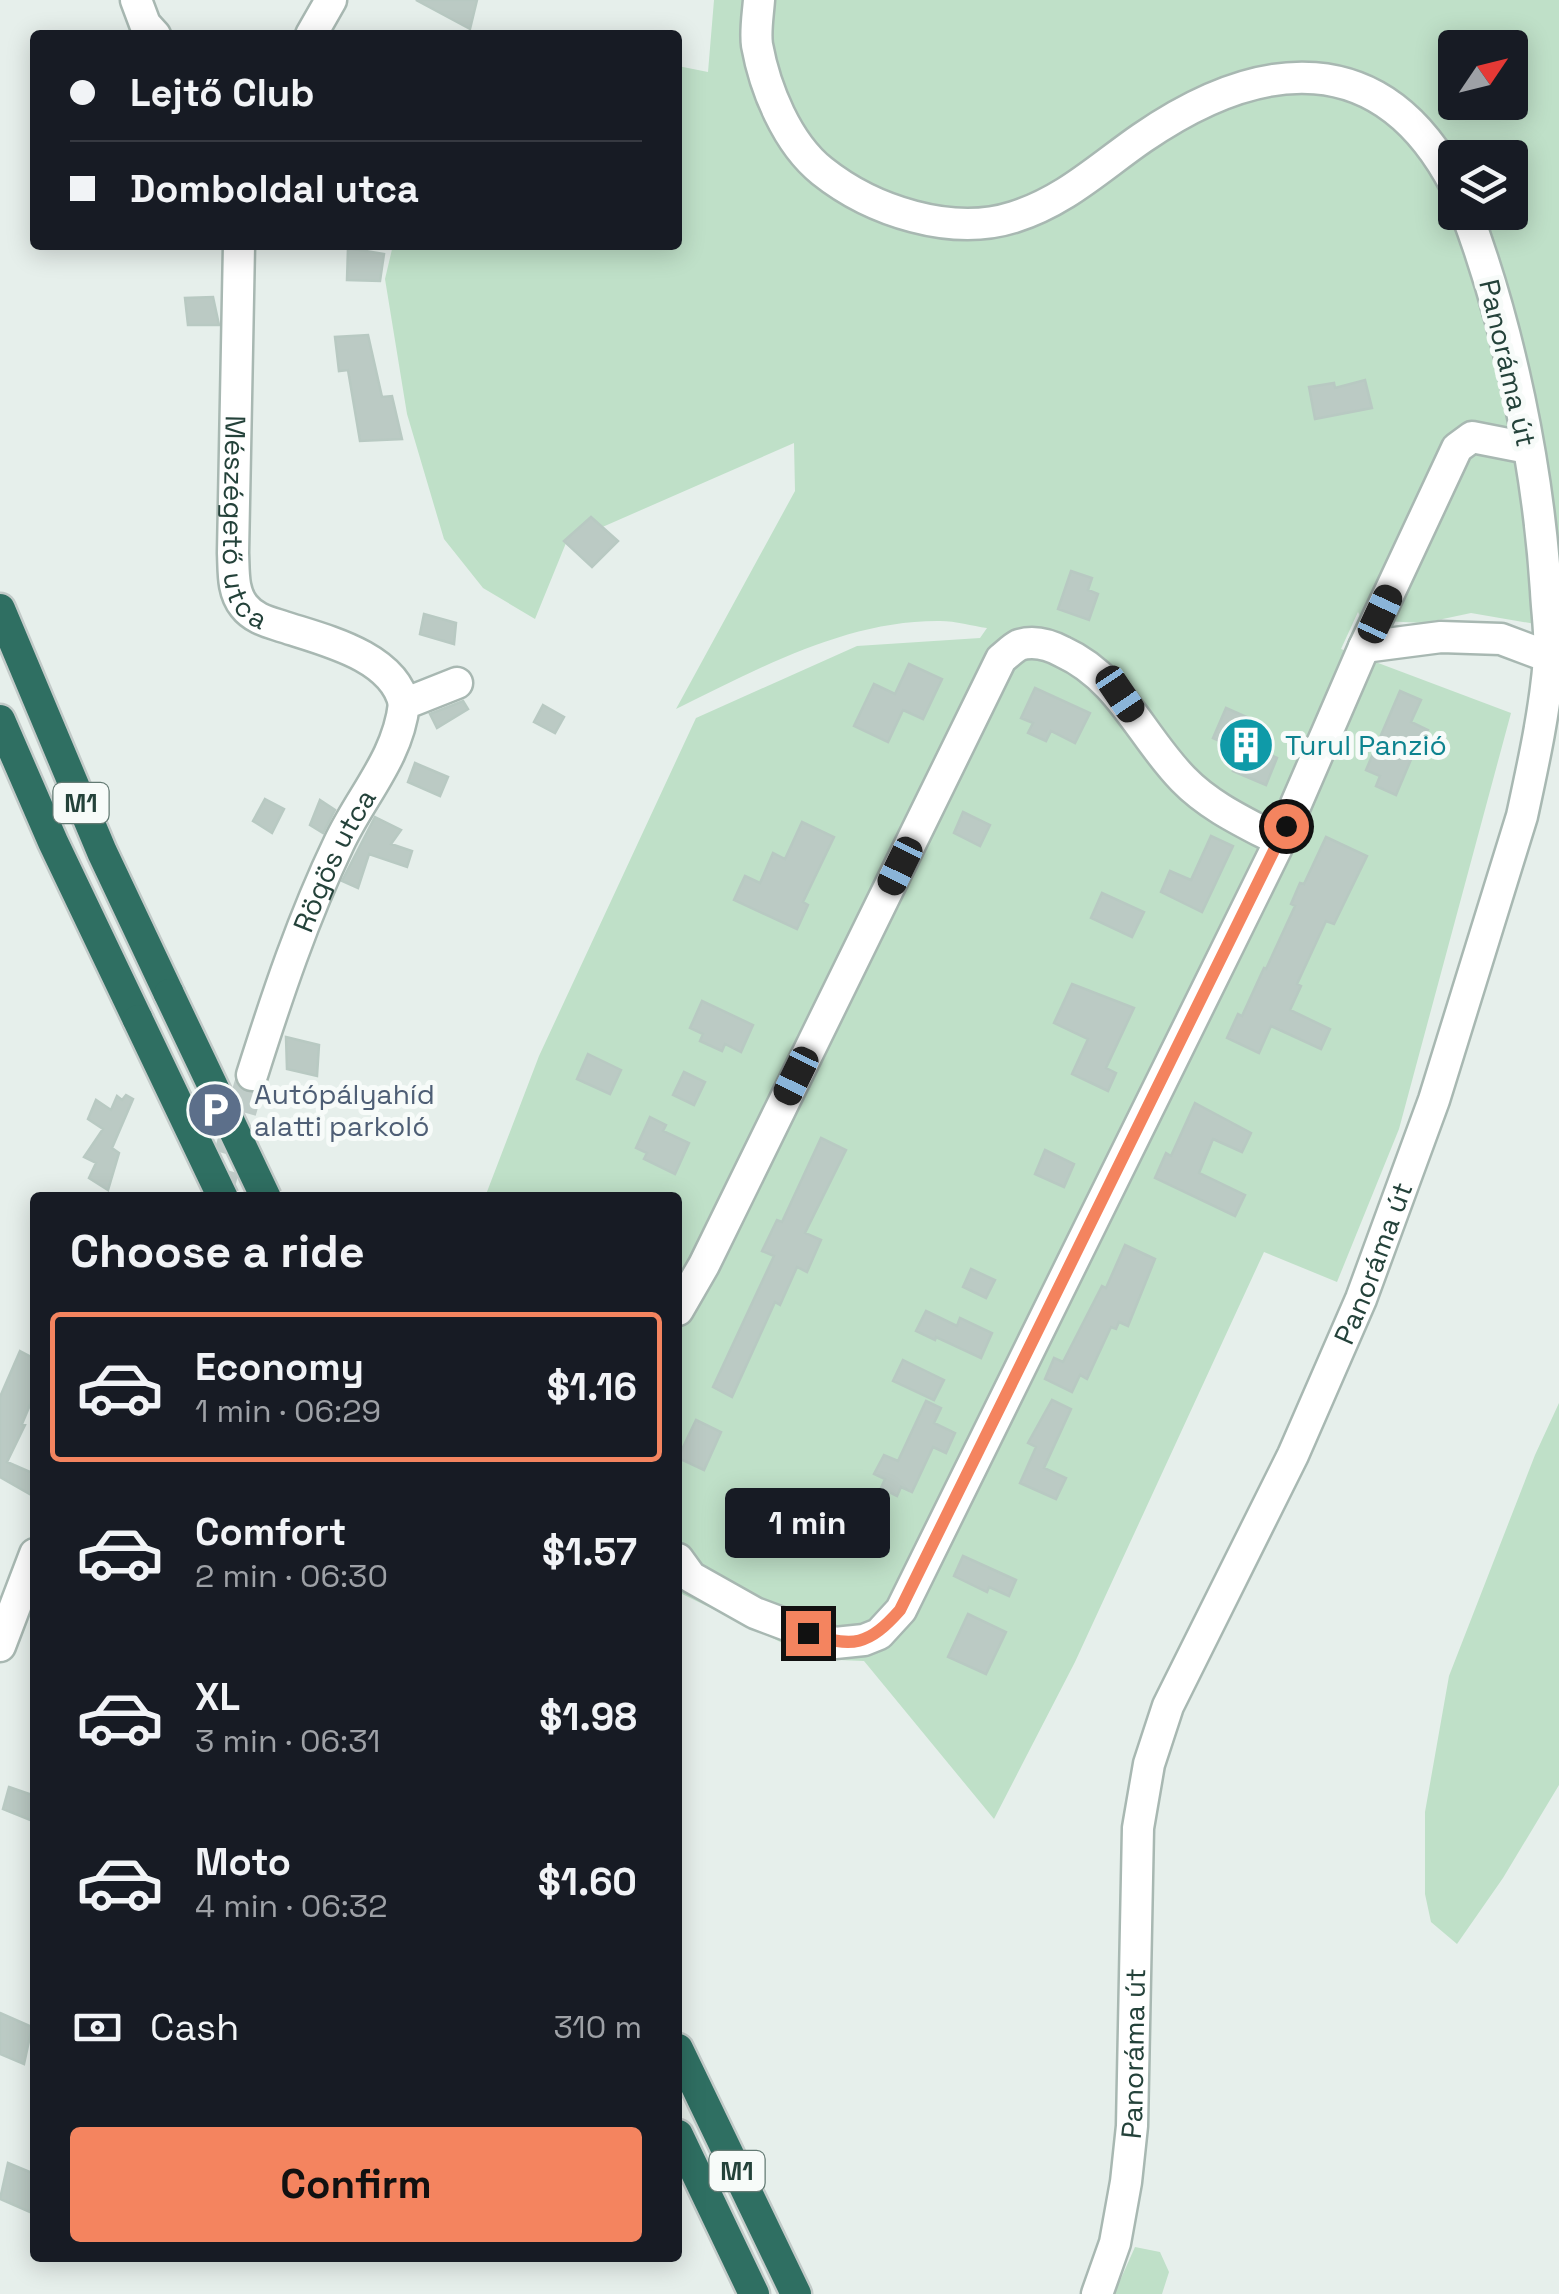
<!DOCTYPE html>
<meta charset="utf-8">
<style>
:root{--surface:#171b24;--page:#20242c;--text:#f1f3f6;--muted:#9ea1a6;--line:#363941;--accent:#f4845f}
body{margin:0;font-family:"Space Grotesk",sans-serif;background:var(--page);color:var(--text);height:100vh;display:flex;flex-direction:column;font-size:38px;white-space:nowrap}
*{box-sizing:border-box;margin:0}
p{font-size:32px;color:var(--muted)}
.icon{flex:none;width:55px;height:55px;fill:none;stroke:currentColor;stroke-width:2;stroke-linecap:round;stroke-linejoin:round}
.map{position:relative;flex:1;overflow:hidden}
.side{position:absolute;left:30px;top:1192px;width:652px;height:1070px;display:flex;flex-direction:column;background:var(--surface);border-radius:10px;box-shadow:0 5px 25px #0003}
.side>*{flex:none}
.hud{position:absolute;left:30px;top:30px;width:652px;height:220px;border-radius:10px;box-shadow:0 5px 25px #0003;display:grid;align-content:center;height:220px;padding:0 40px;background:var(--surface)}
.needle{width:65px;rotate:55deg}
.buttons{position:absolute;left:1438px;top:30px;display:grid;gap:20px}
.buttons a{display:grid;place-items:center;width:90px;height:90px;border-radius:10px;background:var(--surface);box-shadow:0 5px 25px #0003;font-size:50px}
.end{position:absolute;width:45px;height:45px;margin:-22px;border:12px solid #f4845f;background:#111;box-shadow:0 0 0 5px #111}
.from{border-radius:50%}
.bubble{position:absolute;height:70px;border-radius:10px;background:var(--surface);box-shadow:0 5px 25px #0003;font-size:32px;font-weight:700;line-height:70px;text-align:center}
.car{position:absolute;width:30px;height:60px;margin:-30px -15px;border-radius:12px;box-shadow:0 0 8px 2px #0007;background:linear-gradient(#222 24%,#8ab4d8 0 40%,#222 0 76%,#8ab4d8 0 86%,#222 0)}
.hud b{display:flex;align-items:center;gap:35px;height:95px;font-size:38px}
.hud b+b{border-top:2px solid var(--line)}
.hud i{width:25px;height:25px;background:var(--text)}
ul{padding:0;list-style:none}
li{display:flex;align-items:center;gap:30px;height:150px;margin:0 20px 15px;padding:0 20px;border:5px solid transparent;border-radius:10px}
li div{flex:1}
li b{display:block;font-size:38px}
li em{font-style:normal;font-weight:700}
li.on{border-color:var(--accent)}
li>.icon{width:90px;height:90px;stroke-width:1.5}
h2{padding:0 40px;font-size:45px;line-height:120px}
.pay{display:flex;align-items:center;gap:25px;height:110px;padding:0 40px;font-size:38px}
.pay p{margin-inline-start:auto}
.cta{display:flex;gap:20px;margin-top:auto;padding:20px 40px}
.cta a{flex:1;height:115px;border-radius:10px;background:var(--accent);color:#111;font-size:40px;font-weight:700;line-height:115px;text-align:center}
.map>svg:first-child{display:block}
</style>
<div class="map">
<svg width="1559" height="2294" viewBox="0 0 1559 2294">
<rect width="100%" height="100%" fill="#e6efeb"/>
<!-- green -->
<path fill="#bfe0c8" fill-rule="evenodd" d="M714,0H1559V628L1471,613L1424,623L1362,620L1358,612L1341,649L1511,713L1399,1129L1337,1282L1264,1252L1075,1662L994,1819L864,1661L815,1659L678,1592V1198L485,1197L539,1056L696,718L857,646L980,638L987,628C972,626 956,621 940,621C846,620 758,669 676,709L795,491L794,443L566,543L535,619L483,588L444,539L407,414L385,279L393,245H678V66L708,72ZM1455,48H1510V102H1455ZM1455,158H1510V212H1455Z
M1559,1403V1785L1503,1878L1457,1944L1431,1922L1425,1894V1812L1449,1676L1535,1455Z
M1135,2247L1160,2252L1169,2272L1162,2294H1114Z"/>
<!-- building -->
<path fill="#bbcac4" stroke="#b8c9c2" stroke-width="2.5" d="M416,0H477L470,29Z
M348,248L384,254L380,281L347,280Z
M213,297L219,325H188L185,298Z
M368,335L382,397L392,396L402,439L360,441L348,370L339,371L335,337Z
M1365,380L1372,408L1315,419L1309,387L1334,383L1335,388Z
M591,517L618,541L592,567L564,541Z
M1071,571L1092,578L1088,590L1098,594L1089,620L1058,609Z
M424,614L456,623L454,644L420,634Z
M909,664L942,679L923,719L903,710L888,742L854,726L874,684L895,694Z
M1035,688L1090,713L1075,743L1051,731L1046,741L1028,733L1033,723L1021,718Z
M1400,691L1421,700L1411,722L1428,730L1418,752L1415,750L1396,795L1376,786L1380,776L1366,770Z
M463,701L468,709L437,728L430,714Z
M543,705L564,717L555,733L534,722Z
M1226,708L1256,721L1251,731L1267,738L1262,751L1277,758L1266,785L1233,771L1242,751L1213,738Z
M415,763L448,777L440,796L408,782Z
M265,799L284,809L272,833L253,821Z
M320,800L335,810L323,833L310,825Z
M963,812L990,825L980,846L954,833Z
M375,817L401,830L391,844L412,851L407,867L369,854L358,888L342,881Z
M802,822L834,837L803,902L808,905L797,929L734,900L745,876L760,883L773,853L785,859Z
M1211,836L1233,846L1202,912L1161,892L1170,871L1191,880Z
M1326,837L1367,856L1334,924L1326,921L1297,984L1301,986L1290,1010L1330,1029L1321,1049L1271,1026L1259,1053L1227,1038L1238,1014L1242,1016L1264,968L1266,969L1295,906L1291,904L1300,883L1304,884Z
M1102,893L1144,912L1132,937L1091,918Z
M1072,984L1134,1008L1106,1068L1116,1073L1108,1091L1072,1074L1088,1039L1054,1023Z
M702,1001L753,1025L741,1052L725,1044L722,1051L700,1041L703,1034L690,1028Z
M286,1037L319,1045L317,1076L287,1069Z
M588,1054L621,1070L610,1094L577,1079Z
M684,1072L705,1082L694,1105L673,1095Z
M126,1095L133,1099L112,1148L119,1153L108,1190L89,1178L96,1163L84,1157L103,1129L88,1119L96,1100L111,1110L117,1096L122,1100Z
M1195,1103L1251,1133L1242,1152L1213,1139L1199,1173L1245,1195L1235,1216L1155,1178L1166,1153L1171,1156Z
M650,1117L666,1125L663,1131L689,1143L675,1174L644,1159L647,1153L636,1148Z
M821,1138L846,1150L805,1233L821,1240L807,1272L797,1267L780,1305L775,1302L732,1397L713,1387L774,1256L762,1251L777,1220L782,1222Z
M1045,1150L1074,1164L1064,1187L1035,1174Z
M1125,1245L1155,1259L1128,1326L1119,1322L1116,1329L1111,1327L1087,1379L1080,1375L1072,1392L1045,1379L1054,1358L1063,1362L1102,1286L1106,1288Z
M971,1269L995,1280L986,1298L963,1287Z
M926,1311L957,1326L960,1318L992,1333L981,1358L936,1337L935,1340L916,1331Z
M20,1351L35,1359V1393L22,1424L25,1425L7,1462L35,1474V1497L0,1477V1397Z
M903,1360L944,1380L934,1400L893,1381Z
M1052,1400L1071,1409L1044,1468L1066,1478L1056,1499L1020,1483L1036,1447L1028,1443Z
M926,1401L941,1408L934,1423L955,1433L946,1453L933,1447L912,1492L901,1487L897,1496L881,1488L885,1479L874,1474L884,1455L898,1461Z
M696,1420L721,1432L704,1470L678,1458Z
M963,1556L1016,1580L1009,1596L989,1587L987,1592L954,1576Z
M968,1614L1006,1632L986,1674L948,1657Z
M9,1787L35,1796V1822L3,1809Z
M0,2013L32,2027L24,2064L0,2054Z
M8,2163L35,2174V2195L30,2212L0,2199Z"/>
<g fill="none" stroke-linecap="round" stroke-linejoin="round">
<!-- minor-tunnel -->
<path stroke="#bfccc8" stroke-width="30" stroke-dasharray="30 15" stroke-linecap="butt" d="M216,1198L252,1075"/>
<!-- minor casing -->
<g stroke="#a8b8b2" stroke-width="35">
<g id="minor">
<path d="M136,0L145,24L155,35"/>
<path d="M759,0C758,14 755,31 757,45C765,89 787,143 822,171C872,211 952,237 1014,217C1065,201 1100,167 1142,138C1260,57 1381,44 1455,185"/>
<path d="M311,35L331,0"/>
<path id="s1" d="M239,245L233,553C234,571 232,591 244,606C254,619 269,622 284,627C324,640 394,656 404,704"/>
<path d="M1364,647L1441,637L1501,639L1549,657"/>
<path id="s2" d="M252,1075C277,996 303,918 339,843C361,796 398,758 404,704L457,683"/>
<path d="M678,1310L704,1265L1001,659C1006,655 1013,648 1019,645C1035,640 1050,645 1063,652C1120,678 1141,736 1183,779C1210,807 1246,823 1280,841"/>
<path d="M678,1559L691,1577L755,1613L835,1643L864,1640L879,1634L901,1610L1280,841L1364,647L1457,448L1472,437L1528,448"/>
<path d="M0,1646L35,1554"/>
<path id="s3" d="M1097,2294L1115,2243L1126,2182L1132,2126L1138,1828L1149,1764L1168,1706L1293,1455L1361,1299L1434,1100L1522,816C1533,765 1545,711 1549,659C1551,637 1547,613 1546,591C1538,467 1510,329 1466,212"/>
</g>
</g>
<!-- highway casing -->
<g stroke="#c2cac8" stroke-width="35">
<path id="highway" d="M0,609L102,852L169,994
M0,720L53,842L138,1020
M678,2049L796,2294
M678,2135L754,2294"/>
</g>
<!-- minor -->
<use href="#minor" stroke="#fff" stroke-width="30"/>
<!-- highway -->
<use href="#highway" stroke="#2f6f62" stroke-width="30"/>
<!-- highway-bridge casing -->
<g stroke="#c2cac8" stroke-width="35" stroke-linecap="butt">
<path id="highway-bridge" d="M169,994L266,1198
M138,1020L223,1198"/>
</g>
<!-- highway-bridge -->
<use href="#highway-bridge" stroke="#2f6f62" stroke-width="30"/>
</g>
<g fill="none" stroke-linecap="round" stroke-linejoin="round">
<!-- route -->
<path stroke="#f4845f" stroke-width="12" d="M808,1633C853,1649 869,1645 900,1610L1286,826"/>
</g>
<!-- icons -->
<defs>
<g id="building-disc" transform="scale(2.875)"><circle r="9.5" fill="#0f9aa8" stroke="#f7fbf9"/><path d="M-4-6H4V6H1V3H-1V6H-4ZM-2.5-4.3h1.7v1.8h-1.7ZM.8-4.3h1.7v1.8H.8ZM-2.5-1h1.7V.8h-1.7ZM.8-1h1.7V.8H.8Z" fill="#fff"/></g>
<g id="parking-disc" transform="scale(2.875)"><circle r="9.5" fill="#5c6f8a" stroke="#f7fbf9"/><path d="M-3.5-5.5H1a3.5 3.5 0 0 1 0 7H-1V5.5H-3.5ZM-1-3.4V-.6H.8a1.4 1.4 0 0 0 0-2.8Z" fill="#fff"/></g>
</defs>
<g fill-rule="evenodd">
<use href="#building-disc" x="1246" y="745"/>
<use href="#parking-disc" x="215" y="1110"/>
</g>
<g text-anchor="middle" dominant-baseline="central" stroke-width="10" stroke-linejoin="round" paint-order="stroke">
<!-- shield labels -->
<g fill="#f7fbf9" stroke="#637a73" stroke-width="2.5">
<rect x="53.5" y="783" width="55" height="40" rx="8"/>
<rect x="709.5" y="2151" width="55" height="40" rx="8"/>
</g>
<g font-size="25" font-weight="bold" fill="#24423a">
<text x="81" y="803">M1</text>
<text x="737" y="2171">M1</text>
</g>
<!-- street labels -->
<g font-size="28" fill="#24423a" stroke="#f7fbf9">
<text transform="translate(1508 363) rotate(77)">Panoráma út</text>
<text stroke="none"><textPath href="#s1" startOffset="280">Mészégető utca</textPath></text>
<text stroke="none"><textPath href="#s2" startOffset="230">Rögös utca</textPath></text>
<text stroke="none"><textPath href="#s3" startOffset="1085">Panoráma út</textPath></text>
<text stroke="none"><textPath href="#s3" startOffset="245">Panoráma út</textPath></text>
</g>
<!-- culture labels -->
<g font-size="28" fill="#0d838f" stroke="#f7fbf9" text-anchor="start">
<text x="1285" y="745">Turul Panzió</text>
</g>
<!-- service labels -->
<g font-size="28" fill="#4e5e75" stroke="#f7fbf9" text-anchor="start">
<text x="254" y="1094">Autópályahíd<tspan x="254" dy="32">alatti parkoló</tspan></text>
</g>
</g>
</svg>
<div class="buttons">
<a><svg class="needle" viewBox="-14 -14 28 28"><path d="M0-13l5 13h-10z" fill="#e53935"/><path d="M0 13l5-13h-10z" fill="#9ea1a6"/></svg></a>
<a><svg class="icon" aria-label="layers" viewBox="0 0 24 24"><path d="M12 4l9 5-9 5-9-5zM3 14l9 5 9-5"/></svg></a>
</div>
<i class="end from" style="left:1286px;top:826px"></i>
<i class="end" style="left:808px;top:1633px"></i>
<div class="bubble" style="left:725px;top:1488px;width:165px">1 min</div>
<i class="car" style="left:1380px;top:614px;rotate:25deg"></i>
<i class="car" style="left:1120px;top:694px;rotate:146deg"></i>
<i class="car" style="left:900px;top:866px;rotate:206deg"></i>
<i class="car" style="left:796px;top:1076px;rotate:206deg"></i>
<div class="hud">
<b><i class="from"></i>Lejtő Club</b>
<b><i></i>Domboldal utca</b>
</div>
<section class="side">
<h2>Choose a ride</h2>
<ul>
<li class="on"><svg class="icon" aria-label="car" viewBox="0 0 24 24"><path d="M5 17H2v-5l4-1 3-4h7l3 4 3 1v5h-3M9 17h6M6 11h13"/><circle cx="7" cy="17" r="2"/><circle cx="17" cy="17" r="2"/></svg><div><b>Economy</b><p>1 min · 06:29</p></div><em>$1.16</em></li>
<li><svg class="icon" aria-label="car" viewBox="0 0 24 24"><path d="M5 17H2v-5l4-1 3-4h7l3 4 3 1v5h-3M9 17h6M6 11h13"/><circle cx="7" cy="17" r="2"/><circle cx="17" cy="17" r="2"/></svg><div><b>Comfort</b><p>2 min · 06:30</p></div><em>$1.57</em></li>
<li><svg class="icon" aria-label="car" viewBox="0 0 24 24"><path d="M5 17H2v-5l4-1 3-4h7l3 4 3 1v5h-3M9 17h6M6 11h13"/><circle cx="7" cy="17" r="2"/><circle cx="17" cy="17" r="2"/></svg><div><b>XL</b><p>3 min · 06:31</p></div><em>$1.98</em></li>
<li><svg class="icon" aria-label="car" viewBox="0 0 24 24"><path d="M5 17H2v-5l4-1 3-4h7l3 4 3 1v5h-3M9 17h6M6 11h13"/><circle cx="7" cy="17" r="2"/><circle cx="17" cy="17" r="2"/></svg><div><b>Moto</b><p>4 min · 06:32</p></div><em>$1.60</em></li>
</ul>
<div class="pay"><svg class="icon" aria-label="cash" viewBox="0 0 24 24"><path d="M3 7h18v10H3z"/><circle cx="12" cy="12" r="2"/></svg>Cash<p>310 m</p></div>
<div class="cta"><a>Confirm</a></div>
</section>
</div>
